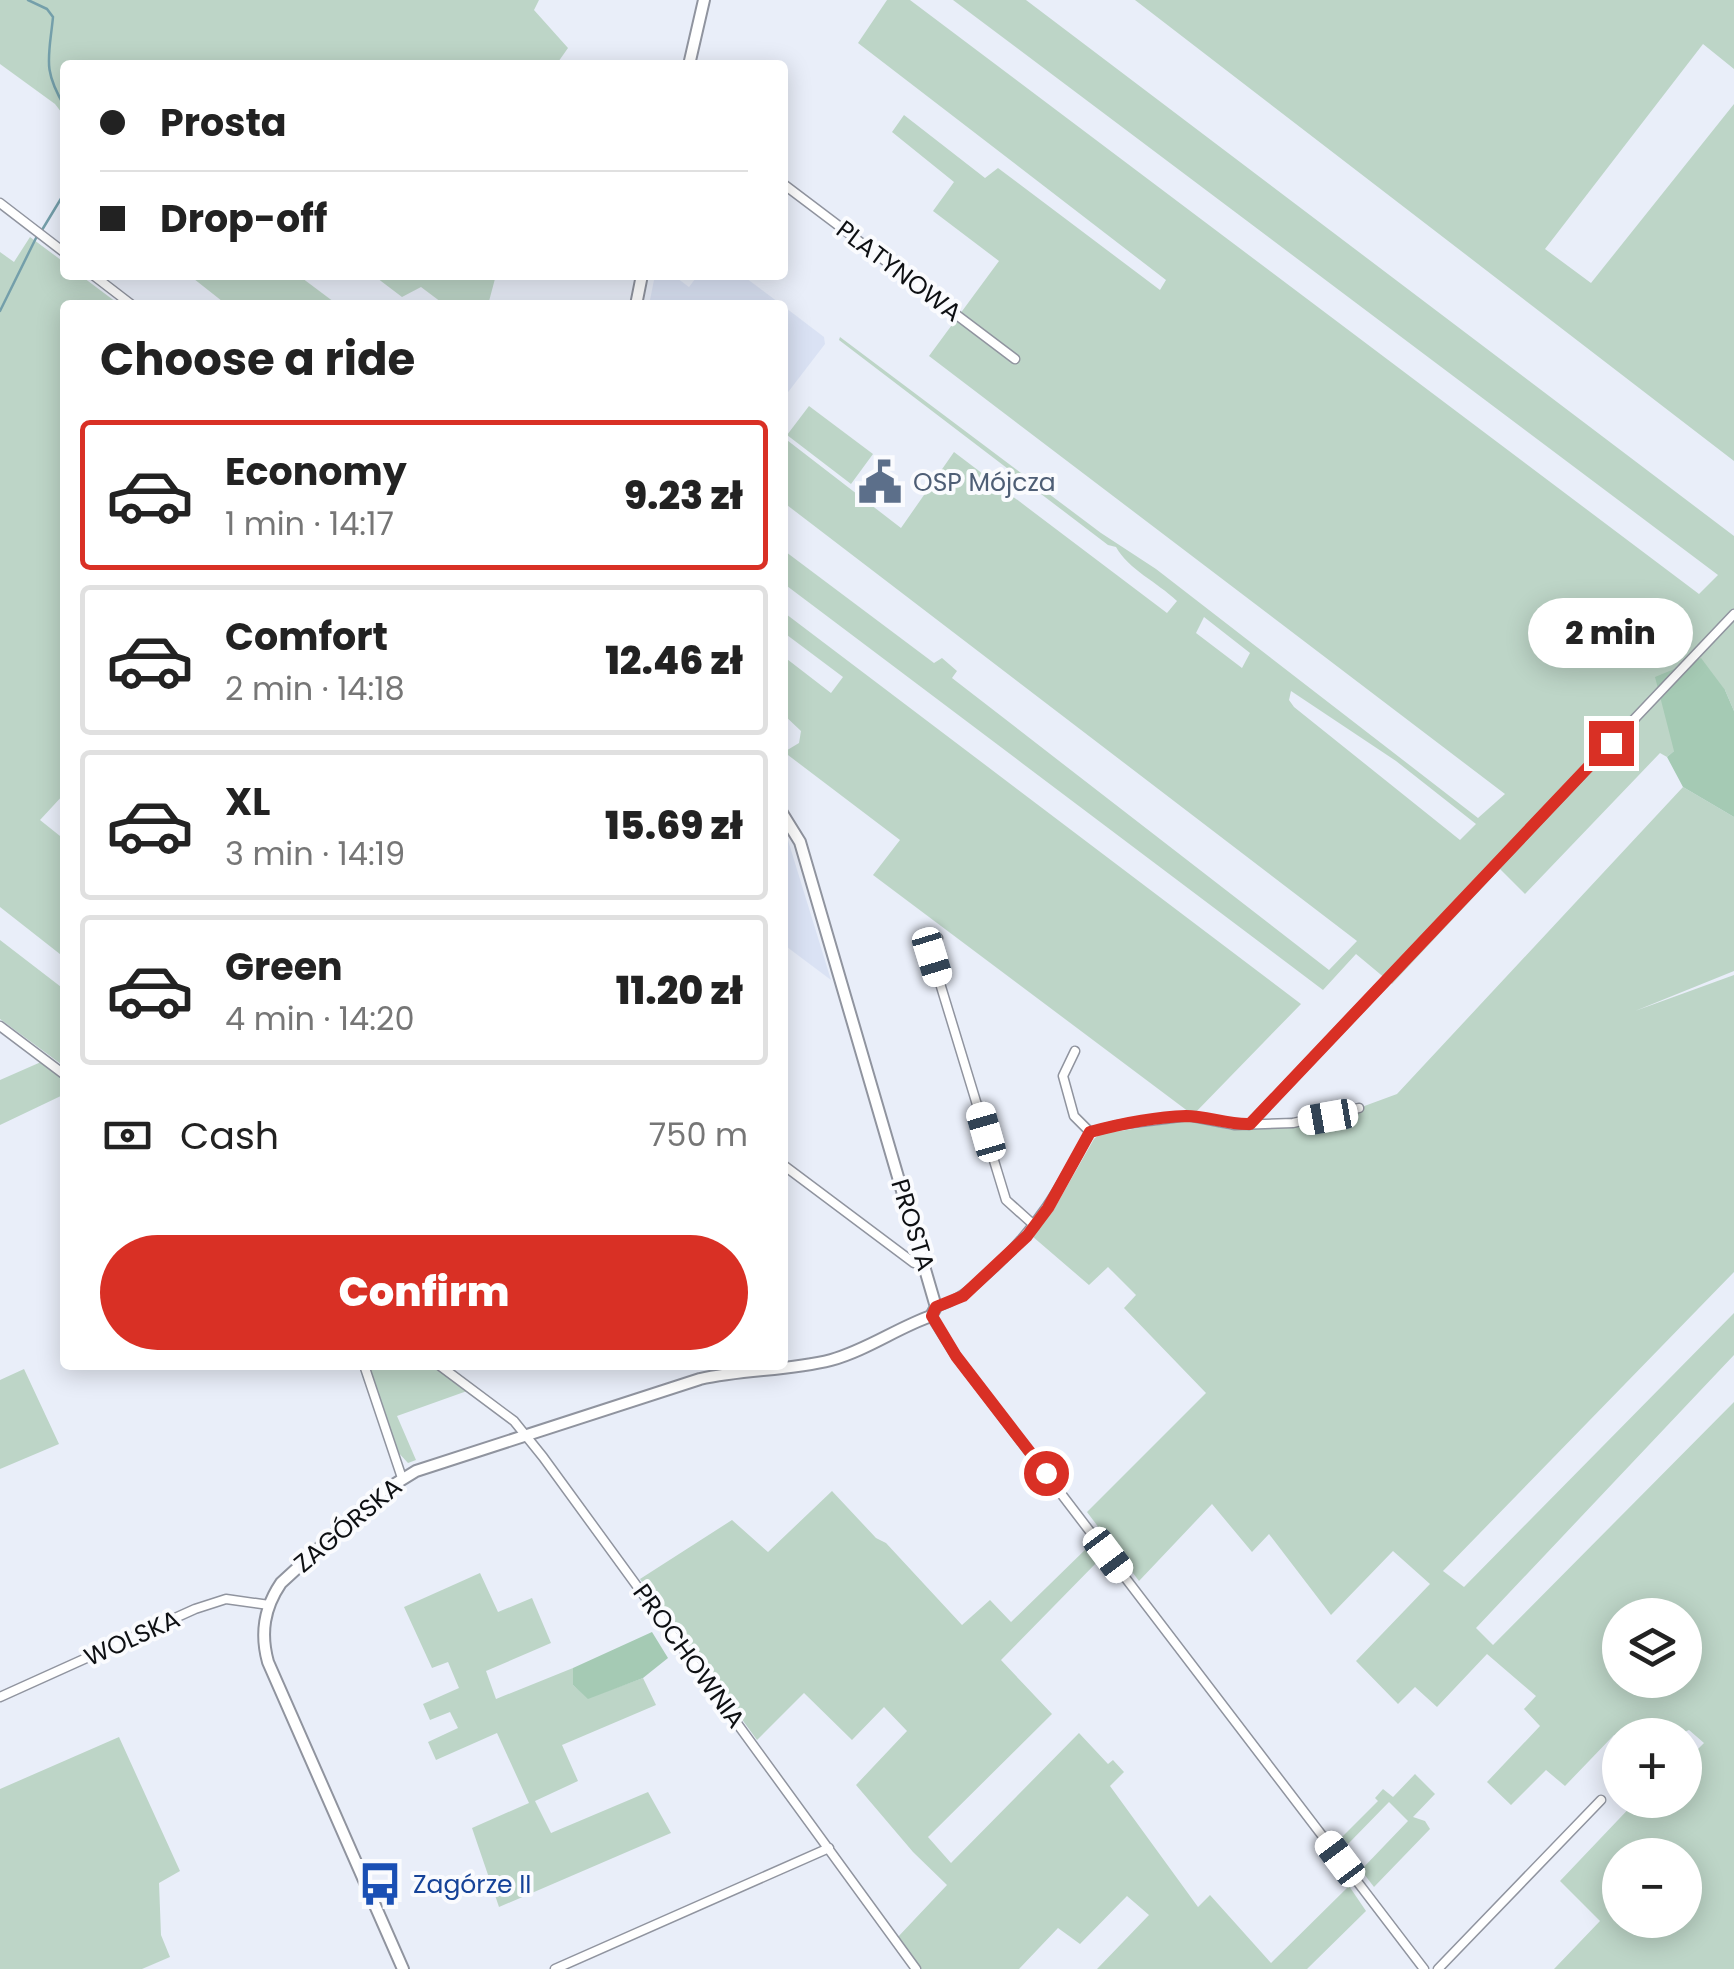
<!DOCTYPE html>
<meta charset="utf-8">
<style>
:root{--surface:#fff;--page:#f2f2f2;--text:#222;--muted:#767676;--line:#e0e0e0;--accent:#d93025}
body{margin:0;font-family:Poppins,sans-serif;background:var(--page);color:var(--text);height:100vh;display:flex;flex-direction:column;font-size:38px;white-space:nowrap}
*{box-sizing:border-box;margin:0}
p{font-size:32px;color:var(--muted)}
.icon{flex:none;width:55px;height:55px;fill:none;stroke:currentColor;stroke-width:2;stroke-linecap:round;stroke-linejoin:round}
.map{position:relative;flex:1;overflow:hidden}
.panel{position:absolute;left:60px;top:300px;width:728px;height:1070px;display:flex;flex-direction:column;background:var(--surface);border-radius:10px;box-shadow:0 5px 25px #0003}
.panel>*{flex:none}
.top-card{position:absolute;left:60px;top:60px;width:728px;height:220px;border-radius:10px;box-shadow:0 5px 25px #0003;display:grid;align-content:center;height:220px;padding:0 40px;background:var(--surface)}
.controls{position:absolute;left:1602px;top:1598px;display:grid;gap:20px}
.controls a{display:grid;place-items:center;width:100px;height:100px;border-radius:50%;background:var(--surface);box-shadow:0 5px 25px #0003;font-size:50px}
.end{position:absolute;width:45px;height:45px;margin:-22px;border:12px solid #d93025;background:#fff;box-shadow:0 0 0 5px #fff}
.from{border-radius:50%}
.bubble{position:absolute;height:70px;border-radius:35px;background:var(--surface);box-shadow:0 5px 25px #0003;font-size:32px;font-weight:800;line-height:70px;text-align:center}
.car{position:absolute;width:30px;height:60px;margin:-30px -15px;border-radius:12px;box-shadow:0 0 8px 2px #0007;background:linear-gradient(#fff 24%,#345 0 40%,#fff 0 76%,#345 0 86%,#fff 0)}
.top-card b{display:flex;align-items:center;gap:35px;height:95px;font-size:38px}
.top-card b+b{border-top:2px solid var(--line)}
.top-card i{width:25px;height:25px;background:var(--text)}
ul{padding:0;list-style:none}
li{display:flex;align-items:center;gap:30px;height:150px;margin:0 20px 15px;padding:0 20px;border:5px solid var(--line);border-radius:10px}
li div{flex:1}
li b{display:block;font-size:38px}
li em{font-style:normal;font-weight:800}
li.on{border-color:var(--accent)}
li>.icon{width:90px;height:90px;stroke-width:1.5}
h2{padding:0 40px;font-size:45px;line-height:120px}
.pay{display:flex;align-items:center;gap:25px;height:110px;padding:0 40px;font-size:38px}
.pay p{margin-inline-start:auto}
.button{display:flex;gap:20px;margin-top:auto;padding:20px 40px}
.button a{flex:1;height:115px;border-radius:60px;background:var(--accent);color:#fff;font-size:40px;font-weight:800;line-height:115px;text-align:center}
.map>svg:first-child{display:block}
</style>
<div class="map">
<svg width="1734" height="1969" viewBox="0 0 1734 1969">
<rect width="100%" height="100%" fill="#e9eef9"/>
<!-- built -->
<path fill="#dae2f4" d="M655,275H673L689,287L698,275H742L782,305H649Z
M782,305L824,337L825,344L782,400Z
M782,829L787,837L831,980L783,944Z"/>
<!-- green -->
<path fill="#bdd5c7" fill-rule="evenodd" d="M0,0H539L534,10L568,48L556,65H65V117L55,104L0,64Z
M887,0H910L1699,594L1718,575L953,0H1026L1734,536V711L1725,690L1674,751L1667,757L1660,753L1525,894L1500,869L1392,984L1356,954L1323,990L783,583L782,549L934,663L942,658L957,671L952,678L1329,970L1357,941L783,502V437L901,528L954,452L1167,613L1177,601C1157,582 1128,569 1116,547L1108,545L839,340L840,337L1101,533L1156,569L1478,818L1505,794L929,356L999,261L933,211L954,182L892,132L904,115L985,178L998,168L1160,290L1166,280L858,43ZM1204,617L1250,653L1242,668L1196,633ZM1291,691L1396,761L1476,824L1460,840L1294,707L1289,700Z
M1135,0H1734V69L1703,44L1545,249L1591,283L1734,104V461Z
M30,237L65,263V275H80L120,305H65V793L40,820L65,840V958L0,907V252L14,262Z
M189,275H298L338,305H227Z
M373,275H496L488,305H445L421,287L402,297Z
M809,406L873,454L851,484L787,435Z
M782,611L1301,1004L1193,1115L873,875L900,840L784,752L799,743L801,731L783,714V656L831,693L843,677L783,632Z
M1683,787L1734,817V971L1635,1011L1734,975V1272L1443,1571L1464,1587L1734,1313V1355L1476,1628L1493,1645L1734,1402V1969H1554L1600,1921L1560,1881L1637,1800H1685V1762L1704,1743L1689,1730L1677,1735L1665,1722L1652,1735H1620V1740L1614,1735L1565,1786L1546,1770L1511,1805L1487,1782L1540,1726L1524,1709L1536,1696L1487,1654L1437,1707L1415,1687L1398,1704L1356,1661L1430,1584L1393,1551L1331,1615L1269,1534L1252,1552L1212,1504L1139,1581L1087,1512L1206,1393L1124,1308L1136,1295L1108,1267L1089,1285L1032,1236L1053,1211L1094,1139L1100,1134L1192,1120L1230,1130L1304,1126L1356,1113L1359,1108L1397,1094ZM1620,1615H1685V1680H1620ZM1620,1855H1685V1920H1620Z
M0,940L65,990V1067L0,1019Z
M41,1062L65,1079V1094L0,1125V1080Z
M369,1365H434L467,1391L397,1416L416,1460L408,1463L396,1450Z
M24,1369L59,1444L0,1469V1380Z
M832,1491L876,1538L886,1543L962,1625L990,1600L1011,1622L1090,1545L1101,1558L1001,1660L1052,1714L928,1837L951,1863L1079,1733L1108,1764L1113,1760L1124,1772L1110,1786L1198,1907L1210,1895L1271,1963L1349,1886L1366,1911L1307,1969H1097L1149,1915L1127,1896L1080,1944L1058,1928L1019,1969H919L897,1938L947,1885L913,1852L856,1785L907,1731L884,1707L852,1740L804,1693L757,1740L640,1579L732,1520L768,1552Z
M480,1573L498,1612L532,1598L551,1643L486,1671L496,1699L573,1668V1685L588,1698L643,1678L656,1705L562,1745L578,1781L535,1801L551,1833L648,1792L671,1833L499,1907L472,1828L529,1803L497,1733L436,1760L428,1742L458,1728L450,1712L430,1720L423,1704L459,1688L448,1662L432,1668L404,1607Z
M119,1737L180,1871L159,1883L161,1935L170,1957L142,1969H0V1789Z
M1415,1774L1435,1794L1413,1817L1425,1821L1430,1829L1374,1887L1361,1870L1408,1821L1389,1802L1348,1844L1342,1837L1378,1801L1375,1798L1383,1789L1393,1797Z"/>
<!-- forest -->
<path fill="#a5cab4" d="M1701,658L1725,690L1734,711V817L1683,787L1667,757L1674,751L1655,677Z
M652,1632L668,1658L643,1678L588,1699L573,1685V1668Z"/>
<g fill="none" stroke-linecap="round" stroke-linejoin="round">
<!-- stream -->
<path stroke="#749faa" stroke-width="2.5" d="M28,0L47,9L53,17C49,58 42,69 65,107
M42,230L65,192
M0,311L37,236"/>
<!-- minor casing -->
<g stroke="#90949f" stroke-width="11">
<path id="minor" d="M782,183L1015,359
M0,203L65,253
M93,275L132,305
M938,938L932,957L1006,1200L1035,1226
M0,1026L65,1075
M1075,1051L1063,1076L1074,1116L1090,1132
M1249,1125L1734,614
M782,1164L914,1263L923,1262
M936,1307C961,1300 975,1285 994,1268C1042,1222 1059,1189 1090,1132L1118,1125L1188,1116L1235,1125L1293,1123L1359,1108
M931,1316L956,1356L1424,1969
M364,1365L402,1478
M439,1365L514,1421L543,1457L916,1969
M0,1697L195,1609L226,1599L269,1605
M555,1969L829,1848
M1438,1969L1601,1800"/>
</g>
<!-- tertiary casing -->
<g stroke="#90949f" stroke-width="14">
<path id="tertiary" d="M689,65L704,0
M636,305L642,275
M403,1969L268,1662C260,1633 264,1608 281,1583L377,1495L416,1471L700,1379C743,1369 788,1371 831,1360C867,1350 897,1328 931,1316L936,1307L800,842L782,813"/>
</g>
<!-- minor -->
<use href="#minor" stroke="#fff" stroke-width="8"/>
<!-- tertiary -->
<use href="#tertiary" stroke="#fff" stroke-width="10"/>
</g>
<g fill="none" stroke-linecap="round" stroke-linejoin="round">
<!-- route -->
<path stroke="#d93025" stroke-width="12" d="M1046,1473L956,1356L932,1316L936,1307L963,1296L1027,1236L1048,1208L1090,1132C1120,1124 1154,1117 1186,1116C1207,1116 1228,1125 1250,1124L1611,743"/>
</g>
<!-- icons -->
<defs>
<g id="civic-bare" transform="scale(3.45)"><path d="M-.6-6.5H3V-4.5H.6V-3L4-1V1h2V6H-6V1h2V-1L-.6-3ZM-1.2 2.5V6h2.4V2.5Z" fill="#5c6f8a" stroke="#fafbfe" stroke-width="2.5" paint-order="stroke"/></g>
<g id="bus-bare" transform="scale(3.45)"><path d="M-5-6H5V4H4V6H2V4H-2V6H-4V4H-5ZM-3.5-4V0h7V-4ZM-3.5 1.2v1.5H-2V1.2ZM2 1.2v1.5H3.5V1.2Z" fill="#1a4fb4" stroke="#fafbfe" stroke-width="2.5" paint-order="stroke"/></g>
</defs>
<g fill-rule="evenodd">
<use href="#civic-bare" x="880" y="482"/>
<use href="#bus-bare" x="380" y="1884"/>
</g>
<g text-anchor="middle" dominant-baseline="central" stroke-width="8" stroke-linejoin="round" paint-order="stroke">
<!-- street labels -->
<g font-size="25" fill="#0e1013" stroke="#fafbfe">
<text transform="translate(899 271) rotate(37)">PLATYNOWA</text>
<text transform="translate(913 1225) rotate(73)">PROSTA</text>
<text transform="translate(348 1525) rotate(-40)">ZAGÓRSKA</text>
<text transform="translate(132 1638) rotate(-24)">WOLSKA</text>
<text transform="translate(689 1656) rotate(54)">PROCHOWNIA</text>
</g>
<!-- service labels -->
<g font-size="25" fill="#4e5e75" stroke="#fafbfe" text-anchor="start">
<text x="913" y="482">OSP Mójcza</text>
</g>
<!-- transit labels -->
<g font-size="25" fill="#164399" stroke="#fafbfe" text-anchor="start">
<text x="413" y="1884">Zagórze II</text>
</g>
</g>
</svg>
<div class="controls">
<a><svg class="icon" aria-label="layers" viewBox="0 0 24 24"><path d="M12 4l9 5-9 5-9-5zM3 14l9 5 9-5"/></svg></a>
<a>+</a>
<a>−</a>
</div>
<i class="end from" style="left:1046px;top:1473px"></i>
<i class="end" style="left:1611px;top:743px"></i>
<div class="bubble" style="left:1528px;top:598px;width:165px">2 min</div>
<i class="car" style="left:932px;top:957px;rotate:163deg"></i>
<i class="car" style="left:1328px;top:1117px;rotate:260deg"></i>
<i class="car" style="left:986px;top:1132px;rotate:344deg"></i>
<i class="car" style="left:1108px;top:1555px;rotate:143deg"></i>
<i class="car" style="left:1340px;top:1859px;rotate:323deg"></i>
<div class="top-card">
<b><i class="from"></i>Prosta</b>
<b><i></i>Drop-off</b>
</div>
<section class="panel">
<h2>Choose a ride</h2>
<ul>
<li class="on"><svg class="icon" aria-label="car" viewBox="0 0 24 24"><path d="M5 17H2v-5l4-1 3-4h7l3 4 3 1v5h-3M9 17h6M6 11h13"/><circle cx="7" cy="17" r="2"/><circle cx="17" cy="17" r="2"/></svg><div><b>Economy</b><p>1 min · 14:17</p></div><em>9.23 zł</em></li>
<li><svg class="icon" aria-label="car" viewBox="0 0 24 24"><path d="M5 17H2v-5l4-1 3-4h7l3 4 3 1v5h-3M9 17h6M6 11h13"/><circle cx="7" cy="17" r="2"/><circle cx="17" cy="17" r="2"/></svg><div><b>Comfort</b><p>2 min · 14:18</p></div><em>12.46 zł</em></li>
<li><svg class="icon" aria-label="car" viewBox="0 0 24 24"><path d="M5 17H2v-5l4-1 3-4h7l3 4 3 1v5h-3M9 17h6M6 11h13"/><circle cx="7" cy="17" r="2"/><circle cx="17" cy="17" r="2"/></svg><div><b>XL</b><p>3 min · 14:19</p></div><em>15.69 zł</em></li>
<li><svg class="icon" aria-label="car" viewBox="0 0 24 24"><path d="M5 17H2v-5l4-1 3-4h7l3 4 3 1v5h-3M9 17h6M6 11h13"/><circle cx="7" cy="17" r="2"/><circle cx="17" cy="17" r="2"/></svg><div><b>Green</b><p>4 min · 14:20</p></div><em>11.20 zł</em></li>
</ul>
<div class="pay"><svg class="icon" aria-label="cash" viewBox="0 0 24 24"><path d="M3 7h18v10H3z"/><circle cx="12" cy="12" r="2"/></svg>Cash<p>750 m</p></div>
<div class="button"><a>Confirm</a></div>
</section>
</div>
